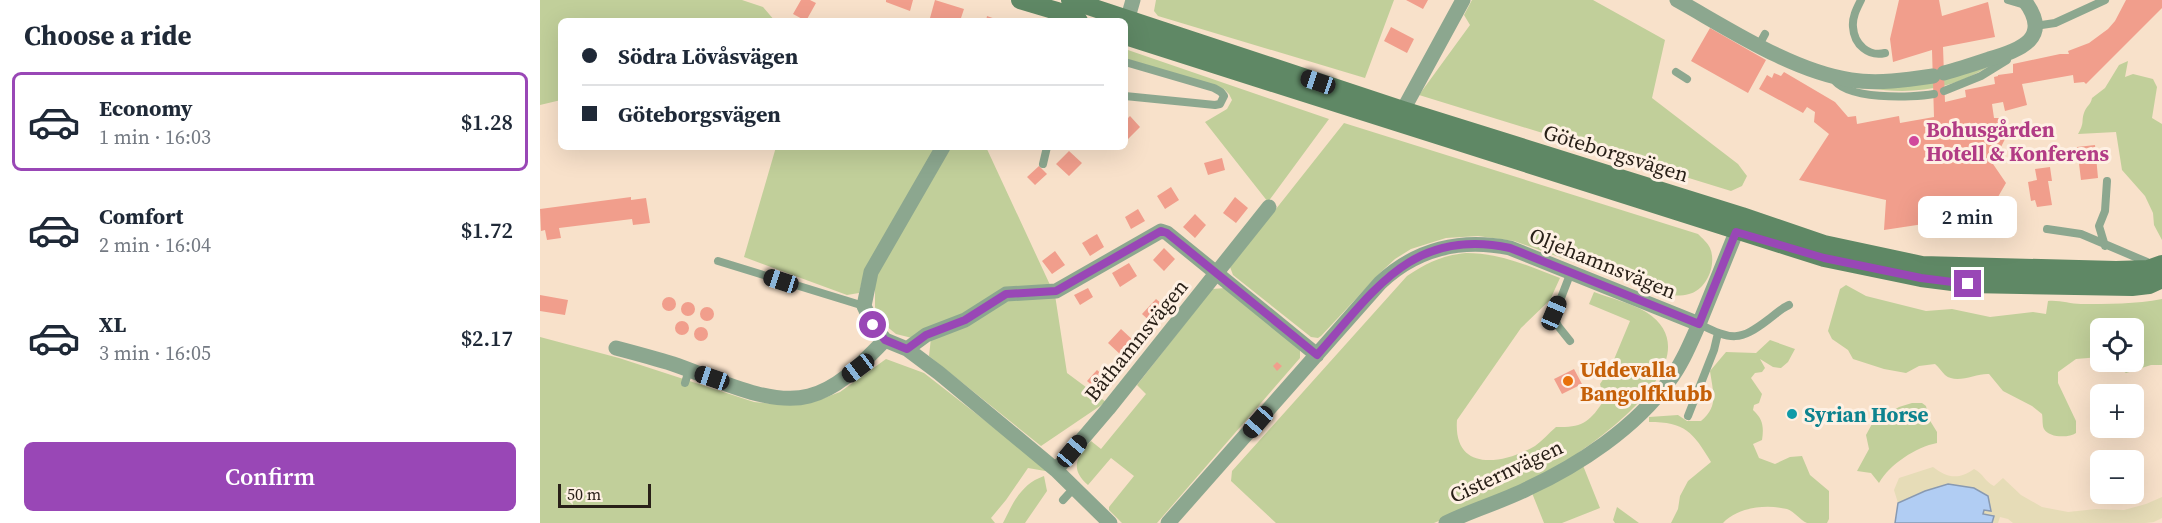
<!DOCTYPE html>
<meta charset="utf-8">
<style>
:root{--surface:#fff;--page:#f6f6f7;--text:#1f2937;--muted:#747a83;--line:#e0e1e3;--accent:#9947b6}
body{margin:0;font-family:"Source Serif 4",serif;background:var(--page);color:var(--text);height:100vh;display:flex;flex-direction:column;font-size:22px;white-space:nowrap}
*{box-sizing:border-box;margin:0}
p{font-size:20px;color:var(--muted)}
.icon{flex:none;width:33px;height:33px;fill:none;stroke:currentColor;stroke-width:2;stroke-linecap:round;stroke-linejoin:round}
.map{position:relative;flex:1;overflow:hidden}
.drawer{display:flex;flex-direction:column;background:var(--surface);width:540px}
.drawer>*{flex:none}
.hud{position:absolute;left:18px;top:18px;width:570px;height:132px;border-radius:9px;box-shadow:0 6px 24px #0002;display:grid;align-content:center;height:132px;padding:0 24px;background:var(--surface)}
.buttons{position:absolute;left:1550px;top:318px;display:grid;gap:12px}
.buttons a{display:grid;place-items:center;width:54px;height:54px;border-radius:9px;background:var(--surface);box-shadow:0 6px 24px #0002;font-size:30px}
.scale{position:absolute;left:18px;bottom:15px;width:93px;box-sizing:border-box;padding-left:6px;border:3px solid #292018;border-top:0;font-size:16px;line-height:21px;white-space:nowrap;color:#292018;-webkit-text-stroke:4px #fef0e3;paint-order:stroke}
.end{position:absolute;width:27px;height:27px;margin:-14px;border:8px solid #9947b6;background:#fff;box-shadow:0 0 0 3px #fff}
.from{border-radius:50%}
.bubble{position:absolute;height:42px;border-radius:9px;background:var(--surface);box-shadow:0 6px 24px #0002;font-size:20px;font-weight:600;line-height:42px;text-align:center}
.car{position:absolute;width:18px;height:36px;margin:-18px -9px;border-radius:8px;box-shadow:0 0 4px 2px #0007;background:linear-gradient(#222 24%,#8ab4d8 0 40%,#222 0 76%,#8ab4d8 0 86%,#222 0)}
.hud b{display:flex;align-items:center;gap:21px;height:57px;font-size:22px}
.hud b+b{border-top:2px solid var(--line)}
.hud i{width:15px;height:15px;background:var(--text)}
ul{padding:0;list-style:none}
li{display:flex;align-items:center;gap:18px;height:99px;margin:0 12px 9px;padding:0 12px;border:3px solid transparent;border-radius:9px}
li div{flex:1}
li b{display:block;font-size:22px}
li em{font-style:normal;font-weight:600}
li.current{border-color:var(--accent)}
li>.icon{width:54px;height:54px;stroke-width:1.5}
h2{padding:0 24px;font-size:27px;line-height:72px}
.button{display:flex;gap:12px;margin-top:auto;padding:12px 24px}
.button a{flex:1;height:69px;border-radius:9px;background:var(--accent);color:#fff;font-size:24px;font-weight:600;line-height:69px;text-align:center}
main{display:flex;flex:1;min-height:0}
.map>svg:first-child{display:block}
</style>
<main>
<section class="drawer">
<h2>Choose a ride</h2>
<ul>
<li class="current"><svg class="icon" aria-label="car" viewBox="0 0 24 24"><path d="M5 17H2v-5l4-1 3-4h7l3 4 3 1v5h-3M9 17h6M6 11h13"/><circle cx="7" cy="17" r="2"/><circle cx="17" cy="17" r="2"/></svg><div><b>Economy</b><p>1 min · 16:03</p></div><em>$1.28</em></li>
<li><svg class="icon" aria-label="car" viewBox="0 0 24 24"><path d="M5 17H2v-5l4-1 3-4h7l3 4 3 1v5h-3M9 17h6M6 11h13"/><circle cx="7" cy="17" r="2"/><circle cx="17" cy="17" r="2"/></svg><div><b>Comfort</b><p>2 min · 16:04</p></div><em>$1.72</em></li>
<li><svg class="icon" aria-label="car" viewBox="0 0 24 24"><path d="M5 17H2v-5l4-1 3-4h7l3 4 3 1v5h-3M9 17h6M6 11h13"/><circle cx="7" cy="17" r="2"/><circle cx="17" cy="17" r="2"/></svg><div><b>XL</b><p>3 min · 16:05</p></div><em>$2.17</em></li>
</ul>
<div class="button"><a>Confirm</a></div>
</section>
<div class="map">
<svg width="1622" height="523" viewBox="0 0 1622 523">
<rect width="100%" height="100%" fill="#f8e1ca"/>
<!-- green -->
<path fill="#c1cf9a" d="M0,0H202L223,7L235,21H21V100L0,105Z
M616,0H854L825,78L618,16L614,11Z
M932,0H1053L1125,40L1112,98L1198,164L1207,176L1202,186L1191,191L879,95L930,25L924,15Z
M585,49L789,119L728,202L665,122L687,109L692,100L689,94L684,89L585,59Z
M1588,61L1585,77L1593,74L1613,79L1617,87L1612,118L1622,124V240L1614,225L1613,213L1605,196L1582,170L1576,132L1538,134C1545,122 1541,122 1544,113C1546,106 1551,105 1552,98L1565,88L1579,65Z
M1448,67C1410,90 1371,95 1328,88Z
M804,123L1158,234C1162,238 1168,243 1170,248C1177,264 1167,290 1149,294C1138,297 1127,295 1117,292L974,241L938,236L906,238L871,249L855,259L841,272L781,336L778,338L771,337L693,275L690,267Z
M236,147H397L325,270L319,293L307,295L204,257Z
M412,147H446L511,287L422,316L372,338L356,334L340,321L335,307V276L407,150Z
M926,253C960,253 989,266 1020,278L1010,300L981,328L917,420C913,472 962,465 995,446C1002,441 1009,433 1016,427C1042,428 1050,422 1064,400L1060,384L1070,369L1090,321L1049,304L1054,292C1070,298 1091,303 1106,312C1172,354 1072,430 1038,453L1060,508L1022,523H1004L990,488L974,489L894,523H736L691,481L692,471L867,276C886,263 904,255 926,253Z
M1306,285L1326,296L1386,311L1412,309L1450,317L1493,312L1506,314L1508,301C1520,300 1530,304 1541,304C1568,304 1596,304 1622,299V365H1611L1586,373L1571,362H1593V328H1560V357L1536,359L1518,372V383L1536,421V433C1529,438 1509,438 1504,429C1502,425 1503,419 1502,414L1492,406L1463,391L1449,374C1436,373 1417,385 1405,375C1401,371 1399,367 1395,364L1379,366L1366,373L1344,369L1313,359L1308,350L1292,339L1288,331L1300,289Z
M685,288L760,349V358L617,523H582L569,510V507L594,476L571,458L548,485C529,468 537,457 551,441L561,449L606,394L597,385L672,289Z
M515,295L527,373L566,402L501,446L389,356L391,338L465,298Z
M0,337L79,358L214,402L244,405L276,401L300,392L346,359L384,373L511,472L488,468L466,500L451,518L455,523H0Z
M1230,340L1255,349L1248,362L1241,368L1233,367L1220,359L1225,368L1222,372L1215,373L1211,378L1222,394L1219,403L1214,405L1213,410C1223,419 1224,427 1222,440L1213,444L1219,458L1235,464L1250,457L1262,456L1270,475L1289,491V519L1287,523C1281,523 1272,523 1267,523C1260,520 1255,512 1247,509C1226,504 1198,507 1183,523H1131L1138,509L1140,496L1148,481L1171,462C1153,432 1145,422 1109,422V417L1138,415L1147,421H1161C1179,406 1173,393 1170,371L1186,352L1216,353Z
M1372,403H1382L1386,406L1389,419L1397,432V443C1376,447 1350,464 1339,483L1331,473L1317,471L1329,449L1326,435L1333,422L1359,407Z
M504,476L507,491L485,523H463C473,503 481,484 504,476Z
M1077,507L1099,523H1075L1073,520Z"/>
<!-- sand -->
<path fill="#e6dcb7" d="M1393,467C1407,478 1419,480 1434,469C1444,474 1445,482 1454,486L1463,478L1481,495L1502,507L1528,512L1556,509L1584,510L1606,504L1622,497V518L1614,522L1606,523H1473L1468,519L1460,517L1458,523H1452L1453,516L1443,514L1444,510L1450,511L1395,488L1358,503L1354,490L1359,478Z"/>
<!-- water -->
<path fill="#b1cdf3" stroke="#8899b1" stroke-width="1.5" d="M1408,484L1434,488L1448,496L1451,511L1444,510L1443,514L1454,516L1452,523H1355L1358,503L1385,491Z"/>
<!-- building -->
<path fill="#f19e8c" d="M261,0H270L276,3L266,21L253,14Z
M346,0H373L370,11L346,2Z
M395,0L424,9L420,21H399L390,18Z
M866,0H888L883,9Z
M1359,0H1399L1402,16L1448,2L1455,37L1403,47L1405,102L1426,97L1425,90L1455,84L1454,77L1458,76V75L1473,73V64L1520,54H1529L1528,51L1549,43L1568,29L1575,21L1586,0H1622V8L1546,84L1544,82L1534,83L1533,75L1482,84L1487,105L1465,111L1463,102L1452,104L1454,118H1459L1460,121H1468L1467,135L1461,147L1448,161L1453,164L1466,183L1447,216L1410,224V220L1344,230L1346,200L1259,180L1289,134L1274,122L1275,112L1267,107L1263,113L1219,89L1227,75L1232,78L1234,73L1241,76L1244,72L1295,102L1308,117L1316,116L1317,124L1359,116L1360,123L1394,117L1392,50L1353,62L1350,39Z
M447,16L461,21H446Z
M851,27L874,39L867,53L844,41Z
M1170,28L1226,60L1208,93L1151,61Z
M590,116L600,127L585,142V121Z
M1555,145L1558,178L1541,180L1537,147Z
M529,151L542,163L529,176L516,164Z
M682,158L685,170L668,175L664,163Z
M499,166L507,174L495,185L487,177Z
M1510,167L1512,181H1508L1512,205L1497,207L1495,200L1491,201L1488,182L1497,180L1495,169Z
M631,187L639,200L625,209L617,196Z
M91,197V200L106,198L110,223L93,225L92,219L19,228L21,238L7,240L5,230L1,231L0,209Z
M695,197L708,208L696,223L683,213Z
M598,209L605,221L591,229L585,217Z
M655,214L666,225L655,238L643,227Z
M557,234L564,247L550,256L542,243Z
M624,248L635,259L624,271L613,260Z
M515,251L525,265L512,274L502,261Z
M589,263L597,276L580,287L572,273Z
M548,288L553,297L540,305L534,295Z
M0,295L28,300L25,315L0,311Z
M122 304a7 7 0 1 1 14 0a7 7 0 1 1-14 0Z
M616,299L628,309L614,325L602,314Z
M141 309a7 7 0 1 1 14 0a7 7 0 1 1-14 0Z
M160 314a7 7 0 1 1 14 0a7 7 0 1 1-14 0Z
M135 328a7 7 0 1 1 14 0a7 7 0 1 1-14 0Z
M154 334a7 7 0 1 1 14 0a7 7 0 1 1-14 0Z
M581,329L594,341L581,355L568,343Z
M737,362L742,366L737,371L733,366Z
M1034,369L1042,384L1022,394L1014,379Z
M557,370L566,378L556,389L547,381Z"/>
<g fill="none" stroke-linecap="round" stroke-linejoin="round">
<!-- lane -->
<path stroke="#8ca78f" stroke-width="8" d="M1321,0C1317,8 1312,17 1313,27C1314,45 1329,57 1345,53
M1468,0L1485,5
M1495,26L1515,23L1565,0
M1219,45L1225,34
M585,62L674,88L681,92L684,96L680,104L675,105L585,96
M1136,72L1147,79
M1293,78C1304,100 1372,98 1394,94
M1404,91L1441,76L1467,60L1466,56
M503,164L507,147
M1507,229L1541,234L1607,262L1608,268
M1565,246L1559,226L1565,211L1567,181
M178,261L324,306
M1159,324C1192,340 1199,342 1229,319C1236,314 1240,309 1249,305
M1030,341L1018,326L1014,316L1031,272
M145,383L149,370
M1148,416L1174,350L1178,333
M523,500L534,488"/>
<!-- street -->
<path stroke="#8ca78f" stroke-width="15" d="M1137,0C1189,29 1252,71 1311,80C1338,84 1366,80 1393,76
M585,28L593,0
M1404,73C1419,69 1434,64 1449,59C1481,50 1513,38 1484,0
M863,110L923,0
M403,147L331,272L324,306L333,325L345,340L367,349L399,373L516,470L570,523
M76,348C95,353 114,358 133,364C172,377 229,407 269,396C300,388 323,362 345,340
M367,349L386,335L425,320L466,294L516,291L621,231L627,233L777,355
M516,470L568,409L729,207
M628,523L840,283C876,249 921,238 970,248L1159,324L1201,220
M906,523C932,510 961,502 987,489C1039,465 1095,428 1129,381C1142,364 1150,344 1159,324"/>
<!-- secondary -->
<path stroke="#5f8865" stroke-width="18" d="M480,0L517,11L539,21
M530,0L863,110L1202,216L1284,244L1382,265L1576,270L1608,269L1622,264
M585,36L1284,258L1381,278L1428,284L1592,287L1609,285L1622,279"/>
</g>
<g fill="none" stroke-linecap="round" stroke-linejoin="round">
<!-- route -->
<path stroke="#9947b6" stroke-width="8" d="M333,325L345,340L367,349L386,335L425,320L466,294L516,291L621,231L627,233L777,355C834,291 872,227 970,248L1159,324L1196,232L1284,258L1381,278L1428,284"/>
</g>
<!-- markers -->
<circle fill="#d1479c" stroke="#fef0e3" stroke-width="2" cx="1374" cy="141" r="6"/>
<circle fill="#e8710a" stroke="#fef0e3" stroke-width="2" cx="1028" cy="381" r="6"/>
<circle fill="#0f9aa8" stroke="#fef0e3" stroke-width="2" cx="1252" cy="414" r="6"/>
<g text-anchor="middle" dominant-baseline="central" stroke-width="6" stroke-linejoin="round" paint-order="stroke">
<!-- hotel labels -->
<g font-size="21" font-weight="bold" fill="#b23c85" stroke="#fef0e3" text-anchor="start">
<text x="1386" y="129">Bohusgården<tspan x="1386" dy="24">Hotell &amp; Konferens</tspan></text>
</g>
<!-- street labels -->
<g font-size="21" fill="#292018" stroke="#fef0e3">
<text transform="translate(1076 153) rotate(17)">Göteborgsvägen</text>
<text transform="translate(1063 263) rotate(22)">Oljehamnsvägen</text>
<text transform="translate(596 340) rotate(-51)">Båthamnsvägen</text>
<text transform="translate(966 471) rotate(-25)">Cisternvägen</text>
</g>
<!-- food labels -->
<g font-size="21" font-weight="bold" fill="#c56008" stroke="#fef0e3" text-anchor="start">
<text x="1040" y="369">Uddevalla<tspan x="1040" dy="24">Bangolfklubb</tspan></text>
</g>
<!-- culture labels -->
<g font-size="21" font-weight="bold" fill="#0d838f" stroke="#fef0e3" text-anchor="start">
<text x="1264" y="414">Syrian Horse</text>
</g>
</g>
</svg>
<div class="buttons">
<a><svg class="icon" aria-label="locate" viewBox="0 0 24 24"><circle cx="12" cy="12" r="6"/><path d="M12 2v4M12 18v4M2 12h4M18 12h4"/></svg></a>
<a>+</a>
<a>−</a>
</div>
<div class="scale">50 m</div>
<i class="end from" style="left:333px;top:325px"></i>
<i class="end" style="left:1428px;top:284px"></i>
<div class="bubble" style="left:1378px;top:196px;width:99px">2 min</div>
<i class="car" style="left:778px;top:82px;rotate:289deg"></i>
<i class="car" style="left:241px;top:281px;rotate:288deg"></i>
<i class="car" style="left:1014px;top:313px;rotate:23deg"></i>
<i class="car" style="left:318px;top:368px;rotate:233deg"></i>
<i class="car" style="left:172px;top:378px;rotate:289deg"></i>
<i class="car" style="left:718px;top:422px;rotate:221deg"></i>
<i class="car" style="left:532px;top:451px;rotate:40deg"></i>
<div class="hud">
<b><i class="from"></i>Södra Lövåsvägen</b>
<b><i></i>Göteborgsvägen</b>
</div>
</div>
</main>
